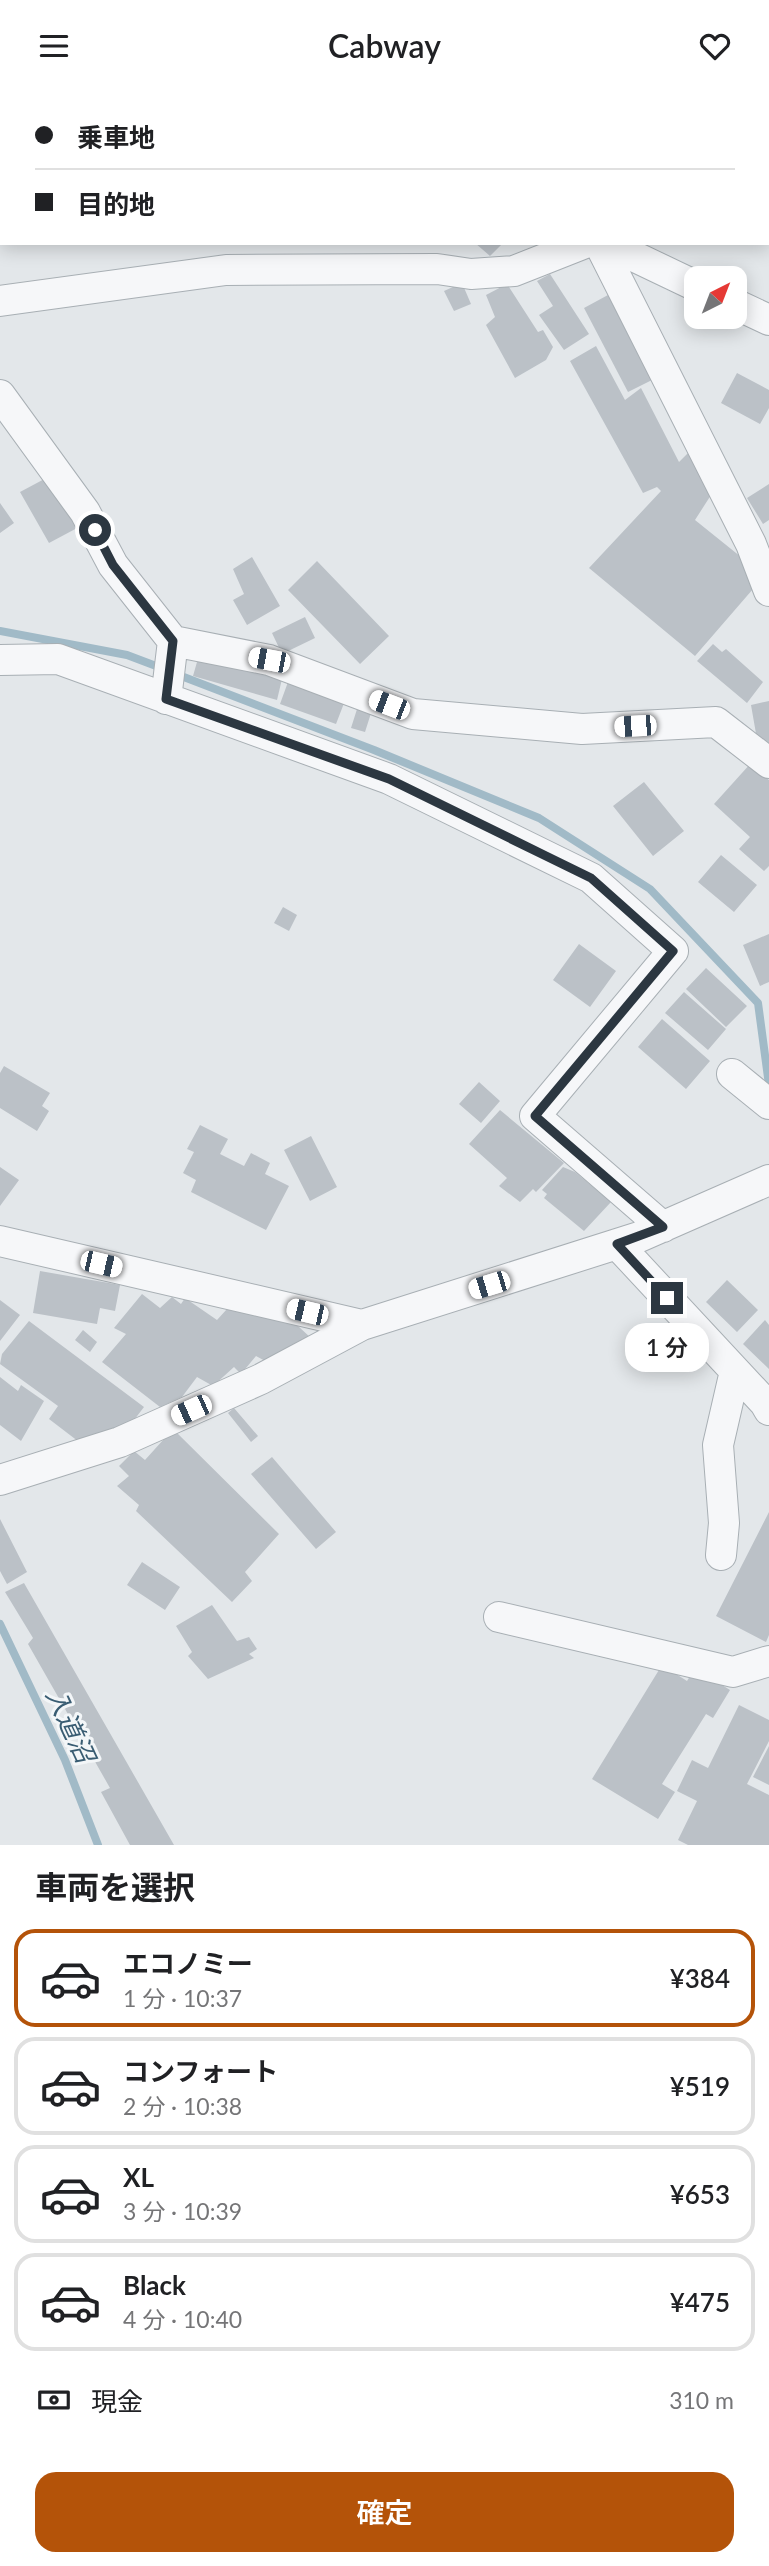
<!DOCTYPE html>
<html lang="ja">
<meta charset="utf-8">
<style>
:root{--surface:#fff;--page:#f2f2f2;--text:#202124;--muted:#757577;--line:#e0e0e0;--accent:#b45309}
body{margin:0;font-family:Lato,"Noto Sans JP",sans-serif;background:var(--page);color:var(--text);height:100vh;display:flex;flex-direction:column;font-size:26px;white-space:nowrap}
*{box-sizing:border-box;margin:0}
p{font-size:23px;color:var(--muted)}
.icon{flex:none;width:38px;height:38px;fill:none;stroke:currentColor;stroke-width:2;stroke-linecap:round;stroke-linejoin:round}
.map{position:relative;height:1754px;overflow:hidden}
.details{display:flex;flex-direction:column;background:var(--surface);flex:1}
.details>*{flex:none}
.guide{position:absolute;left:0px;top:0px;width:770px;height:154px;box-shadow:0 4px 18px #0003;display:grid;align-content:center;height:154px;padding:0 35px;background:var(--surface)}
.needle{width:46px;rotate:42deg}
.tools{position:absolute;left:684px;top:175px;display:grid;gap:14px}
.tools a{display:grid;place-items:center;width:63px;height:63px;border-radius:14px;background:var(--surface);box-shadow:0 4px 18px #0003;font-size:35px}
.end{position:absolute;width:32px;height:32px;margin:-16px;border:9px solid #2c3741;background:#fff;box-shadow:0 0 0 4px #fff}
.from{border-radius:50%}
.bubble{position:absolute;height:49px;border-radius:21px;background:var(--surface);box-shadow:0 4px 18px #0003;font-size:23px;font-weight:600;line-height:49px;text-align:center}
.car{position:absolute;width:21px;height:42px;margin:-21px -10px;border-radius:9px;box-shadow:0 0 5px 2px #0007;background:linear-gradient(#fff 24%,#345 0 40%,#fff 0 76%,#345 0 86%,#fff 0)}
.guide b{display:flex;align-items:center;gap:24px;height:66px;font-size:26px}
.guide b+b{border-top:2px solid var(--line)}
.guide i{width:18px;height:18px;background:var(--text)}
ul{padding:0;list-style:none}
li{display:flex;align-items:center;gap:21px;height:98px;margin:0 14px 10px;padding:0 21px;border:4px solid var(--line);border-radius:21px}
li div{flex:1}
li b{display:block;font-size:26px}
li em{font-style:normal;font-weight:600}
li.active{border-color:var(--accent)}
li>.icon{width:63px;height:63px;stroke-width:1.5}
h2{padding:0 35px;font-size:32px;line-height:84px}
.pay{display:flex;align-items:center;gap:18px;height:77px;padding:0 35px;font-size:26px}
.pay p{margin-inline-start:auto}
.cta{display:flex;gap:14px;margin-top:auto;padding:14px 35px}
.cta a{flex:1;height:80px;border-radius:21px;background:var(--accent);color:#fff;font-size:28px;font-weight:600;line-height:80px;text-align:center}
header{display:flex;justify-content:space-between;align-items:center;height:91px;padding:0 35px;background:var(--surface);font-size:32px;font-weight:600}
.map>svg:first-child{display:block}
</style>
<header><svg class="icon" aria-label="menu" viewBox="0 0 24 24"><path d="M4 6h16M4 12h16M4 18h16"/></svg>Cabway<svg class="icon" aria-label="heart" viewBox="0 0 24 24"><path d="M12 20l-8-8c-3-5 5-10 8-4 3-6 11-1 8 4z"/></svg></header>
<div class="map">
<svg width="769" height="1754" viewBox="0 0 769 1754">
<rect width="100%" height="100%" fill="#e3e7ea"/>
<g fill="none" stroke-linecap="round" stroke-linejoin="round">
<!-- stream -->
<path stroke="#a1bac7" stroke-width="8" d="M0,540L127,564L164,578
M176,583L374,659L539,727L650,798L758,912L769,994
M0,1533L65,1669L98,1754"/>
</g>
<!-- building -->
<path fill="#bbc1c7" d="M475,152H503L490,165Z
M550,183L589,243L564,259L539,224L553,215L537,190Z
M462,192L471,213L454,220L444,200Z
M507,193L538,241L543,239L553,256L546,269L515,287L486,234L495,226L486,204Z
M608,204L652,289L628,301L584,217Z
M596,255L625,309L641,297L679,371L689,361L711,404L695,429L746,470L753,498L695,565L589,477L661,400L657,396L643,402L570,270Z
M737,282L769,299V317L760,333L721,312Z
M50,385L79,436L49,452L20,401Z
M769,393V429L763,433L747,407Z
M0,412L14,432L0,442Z
M252,466L280,515L247,534L233,509L244,503L233,478Z
M317,470L389,545L360,573L288,499Z
M305,526L315,547L282,563L272,542Z
M713,553L722,561L726,558L763,591L747,612L697,570Z
M199,564L282,588L277,609L193,585Z
M288,591L346,607L336,633L280,613Z
M769,610V652L758,654L751,614Z
M358,615L372,619L365,641L351,637Z
M751,672L769,689V775L764,780L739,758L750,746L714,713Z
M644,691L684,740L653,765L613,715Z
M721,764L757,794L734,821L698,791Z
M283,816L297,824L289,840L274,832Z
M769,843V891L760,895L743,854Z
M579,853L616,880L590,916L553,889Z
M706,877L747,915L726,936L686,898Z
M684,901L726,938L708,959L665,922Z
M662,928L710,970L686,998L638,956Z
M4,975L50,1002L42,1015L49,1020L37,1040L0,1017V982Z
M479,991L500,1010L481,1032L459,1013Z
M500,1019L564,1072L536,1101L533,1098L520,1111L499,1095L507,1087L469,1053Z
M200,1034L228,1048L220,1063L244,1075L251,1062L270,1072L265,1083L289,1095L266,1139L191,1101L196,1089L183,1082L194,1061L187,1058Z
M311,1045L337,1096L310,1110L284,1059Z
M0,1076L19,1089L0,1115Z
M563,1076L575,1081L611,1111L584,1140L544,1107L547,1103L542,1099Z
M40,1180L120,1194L115,1220L100,1217L97,1233L33,1222Z
M727,1189L758,1219L737,1241L706,1211Z
M142,1203L160,1217L172,1206L181,1213L185,1207L217,1229L227,1218L286,1224L311,1247L267,1271L256,1265L241,1283L234,1276L213,1295L197,1286L182,1306L160,1316L102,1271L126,1243L114,1237Z
M0,1209L20,1224L0,1250Z
M765,1229L769,1234V1278L743,1253Z
M29,1230L144,1316L131,1333L83,1354L49,1328L58,1315L0,1273L2,1263Z
M83,1239L97,1251L90,1261L75,1249Z
M0,1286L18,1300L21,1294L44,1310L21,1350L0,1334Z
M234,1317L258,1345L251,1351L228,1322Z
M173,1338L279,1443L245,1481L252,1490L232,1511L136,1420L139,1414L117,1395L129,1385L119,1375L134,1360L145,1369Z
M272,1366L336,1441L316,1458L251,1383Z
M769,1421V1544L766,1551L716,1525Z
M0,1428L27,1481L7,1493L0,1480Z
M142,1471L180,1496L165,1519L127,1494Z
M24,1492L174,1754H130L101,1701L110,1697L28,1553L33,1547L5,1501Z
M212,1514L237,1550L249,1546L257,1558L249,1563L254,1567L208,1588L188,1565L192,1561L176,1535Z
M662,1574L687,1590L695,1577L730,1599L713,1627L706,1623L662,1693L675,1701L658,1728L592,1688Z
M739,1614L769,1629V1650L747,1693L769,1704V1754H688L678,1749L697,1710L677,1700L692,1669L708,1677Z
M769,1655V1694L753,1686Z"/>
<g fill="none" stroke-linecap="round" stroke-linejoin="round">
<!-- street casing -->
<g stroke="#a8afb4" stroke-width="32">
<path id="street" d="M599,152L751,453L769,500
M606,152L696,195
M0,210L226,179L437,178L471,183L514,180L585,152
M735,213L769,229
M0,304L85,421L113,474L173,550L269,569L413,623L582,638L716,631L769,672
M0,569L58,568L389,688L591,787L673,860L535,1025L663,1136
M166,608L173,550
M732,983L769,1013
M0,1150L362,1234
M617,1153L765,1312L769,1319
M0,1389L120,1351L261,1288L362,1234L639,1146L769,1089
M721,1464L724,1432L718,1354L735,1280
M499,1526L733,1581L769,1570"/>
</g>
<!-- secondary casing -->
<g stroke="#a8afb4" stroke-width="41">
<path id="secondary" d="M398,0L400,2"/>
</g>
<!-- street -->
<use href="#street" stroke="#f6f7f9" stroke-width="30"/>
<!-- secondary -->
<use href="#secondary" stroke="#fff" stroke-width="38"/>
</g>
<g fill="none" stroke-linecap="round" stroke-linejoin="round">
<!-- route -->
<path stroke="#2c3741" stroke-width="9" d="M95,439L113,474L173,550L166,608L389,688L546,765L591,787L673,860L535,1025L663,1136L617,1153L667,1207"/>
</g>
<g text-anchor="middle" dominant-baseline="central" stroke-width="6" stroke-linejoin="round" paint-order="stroke">
<!-- water labels -->
<g font-size="26" font-style="italic" fill="#395c72" stroke="#f3f6f8">
<text transform="translate(71 1634) rotate(65)">入道沼</text>
</g>
</g>
</svg>
<div class="tools">
<a><svg class="needle" viewBox="-14 -14 28 28"><path d="M0-13l5 13h-10z" fill="#e53935"/><path d="M0 13l5-13h-10z" fill="#757577"/></svg></a>
</div>
<i class="end from" style="left:95px;top:439px"></i>
<i class="end" style="left:667px;top:1207px"></i>
<div class="bubble" style="left:625px;top:1232px;width:84px">1 分</div>
<i class="car" style="left:269px;top:569px;rotate:281deg"></i>
<i class="car" style="left:389px;top:614px;rotate:291deg"></i>
<i class="car" style="left:635px;top:635px;rotate:267deg"></i>
<i class="car" style="left:101px;top:1173px;rotate:103deg"></i>
<i class="car" style="left:489px;top:1194px;rotate:253deg"></i>
<i class="car" style="left:307px;top:1221px;rotate:283deg"></i>
<i class="car" style="left:191px;top:1319px;rotate:246deg"></i>
<div class="guide">
<b><i class="from"></i>乗車地</b>
<b><i></i>目的地</b>
</div>
</div>
<section class="details">
<h2>車両を選択</h2>
<ul>
<li class="active"><svg class="icon" aria-label="car" viewBox="0 0 24 24"><path d="M5 17H2v-5l4-1 3-4h7l3 4 3 1v5h-3M9 17h6M6 11h13"/><circle cx="7" cy="17" r="2"/><circle cx="17" cy="17" r="2"/></svg><div><b>エコノミー</b><p>1 分 · 10:37</p></div><em>¥384</em></li>
<li><svg class="icon" aria-label="car" viewBox="0 0 24 24"><path d="M5 17H2v-5l4-1 3-4h7l3 4 3 1v5h-3M9 17h6M6 11h13"/><circle cx="7" cy="17" r="2"/><circle cx="17" cy="17" r="2"/></svg><div><b>コンフォート</b><p>2 分 · 10:38</p></div><em>¥519</em></li>
<li><svg class="icon" aria-label="car" viewBox="0 0 24 24"><path d="M5 17H2v-5l4-1 3-4h7l3 4 3 1v5h-3M9 17h6M6 11h13"/><circle cx="7" cy="17" r="2"/><circle cx="17" cy="17" r="2"/></svg><div><b>XL</b><p>3 分 · 10:39</p></div><em>¥653</em></li>
<li><svg class="icon" aria-label="car" viewBox="0 0 24 24"><path d="M5 17H2v-5l4-1 3-4h7l3 4 3 1v5h-3M9 17h6M6 11h13"/><circle cx="7" cy="17" r="2"/><circle cx="17" cy="17" r="2"/></svg><div><b>Black</b><p>4 分 · 10:40</p></div><em>¥475</em></li>
</ul>
<div class="pay"><svg class="icon" aria-label="cash" viewBox="0 0 24 24"><path d="M3 7h18v10H3z"/><circle cx="12" cy="12" r="2"/></svg>現金<p>310 m</p></div>
<div class="cta"><a>確定</a></div>
</section>
